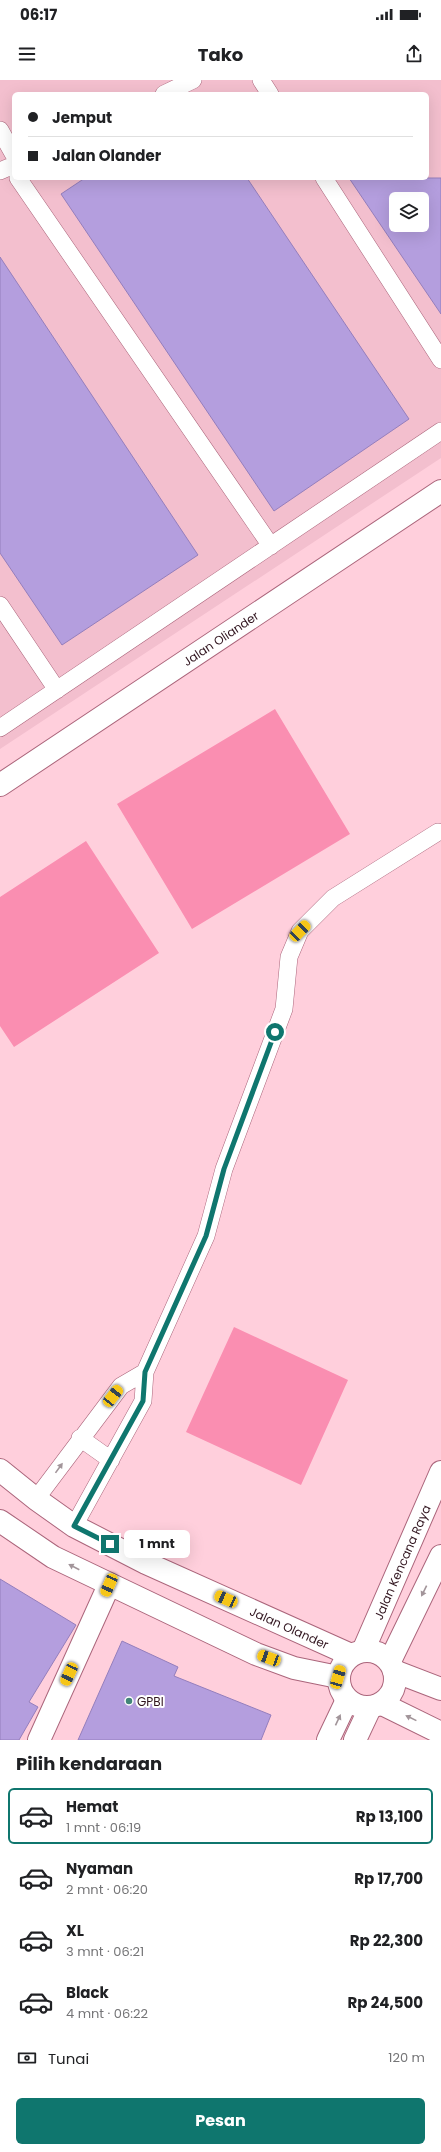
<!DOCTYPE html>
<html lang="id">
<meta charset="utf-8">
<style>
:root{--surface:#fff;--page:#f2f2f2;--text:#202124;--muted:#757577;--line:#e0e0e0;--accent:#0f766e}
body{margin:0;font-family:Poppins,sans-serif;background:var(--page);color:var(--text);height:100vh;display:flex;flex-direction:column;font-size:15px;white-space:nowrap}
*{box-sizing:border-box;margin:0}
p{font-size:13px;color:var(--muted)}
.icon{flex:none;width:22px;height:22px;fill:none;stroke:currentColor;stroke-width:2;stroke-linecap:round;stroke-linejoin:round}
.map{position:relative;height:1660px;overflow:hidden}
.sheet{display:flex;flex-direction:column;background:var(--surface);flex:1}
.sheet>*{flex:none}
.hud{position:absolute;left:12px;top:12px;width:417px;height:88px;border-radius:6px;box-shadow:0 4px 16px #0002;display:grid;align-content:center;height:88px;padding:0 16px;background:var(--surface)}
.tools{position:absolute;left:389px;top:112px;display:grid;gap:8px}
.tools a{display:grid;place-items:center;width:40px;height:40px;border-radius:6px;background:var(--surface);box-shadow:0 4px 16px #0002;font-size:20px}
.end{position:absolute;width:18px;height:18px;margin:-9px;border:5px solid #0f766e;background:#fff;box-shadow:0 0 0 2px #fff}
.from{border-radius:50%}
.bubble{position:absolute;height:28px;border-radius:6px;background:var(--surface);box-shadow:0 4px 16px #0002;font-size:13px;font-weight:700;line-height:28px;text-align:center}
.car{position:absolute;width:12px;height:24px;margin:-12px -6px;border-radius:5px;box-shadow:0 0 3px 1px #0007;background:linear-gradient(#f5c518 24%,#345 0 40%,#f5c518 0 76%,#345 0 86%,#f5c518 0)}
.hud b{display:flex;align-items:center;gap:14px;height:38px;font-size:15px}
.hud b+b{border-top:1px solid var(--line)}
.hud i{width:10px;height:10px;background:var(--text)}
ul{padding:0;list-style:none}
li{display:flex;align-items:center;gap:12px;height:56px;margin:0 8px 6px;padding:0 8px;border:2px solid transparent;border-radius:6px}
li div{flex:1}
li b{display:block;font-size:15px}
li em{font-style:normal;font-weight:700}
li.current{border-color:var(--accent)}
li>.icon{width:36px;height:36px;stroke-width:1.5}
h2{padding:0 16px;font-size:18px;line-height:48px}
.pay{display:flex;align-items:center;gap:10px;height:44px;padding:0 16px;font-size:15px}
.pay p{margin-inline-start:auto}
.button{display:flex;gap:8px;margin-top:auto;padding:8px 16px}
.button a{flex:1;height:46px;border-radius:6px;background:var(--accent);color:#fff;font-size:16px;font-weight:700;line-height:46px;text-align:center}
.status{display:flex;justify-content:space-between;align-items:center;height:28px;padding:0 20px;background:var(--surface);direction:ltr}
.status svg{height:11px;fill:currentColor}
header{display:flex;justify-content:space-between;align-items:center;height:52px;padding:0 16px;background:var(--surface);font-size:18px;font-weight:700}
.map>svg:first-child{display:block}
</style>
<div class="status"><b>06:17</b><svg viewBox="0 0 49 12"><path d="M0 12V9h3v3zM5 12V6h3v6zM10 12V3h3v9zM15 12V0h3v12zM26 1h20v11H26zM47 4h2v5h-2z"/></svg></div>
<header><svg class="icon" aria-label="menu" viewBox="0 0 24 24"><path d="M4 6h16M4 12h16M4 18h16"/></svg>Tako<svg class="icon" aria-label="share" viewBox="0 0 24 24"><path d="M12 15V3M7 8l5-5 5 5M5 13v7h14v-7"/></svg></header>
<div class="map">
<svg width="441" height="1660" viewBox="0 0 441 1660">
<rect width="100%" height="100%" fill="#ffcfdc"/>
<!-- built -->
<path fill="#f3bfce" fill-rule="evenodd" d="M0,0H441V378L0,669ZM14,14H427V98H14ZM396,119H422V145H396Z"/>
<!-- green -->
<path fill="#fa8eb1" d="M275,629L350,754L192,849L117,724Z
M86,761L159,873L14,967L0,946V817Z
M234,1247L348,1300L301,1405L186,1352Z"/>
<!-- building -->
<path fill="#b49ede" stroke="#947ebc" fill-rule="evenodd" d="M85,98H247L409,339L274,431L61,114Z
M349,98H441V234L401,175ZM396,119H422V145H396Z
M0,177L198,475L62,565L0,473Z
M0,1499L76,1545L29,1622L38,1627L19,1660H0Z
M122,1561L178,1587L174,1596L271,1635L261,1660H78Z"/>
<g fill="none" stroke-linecap="round" stroke-linejoin="round">
<!-- lane casing -->
<g stroke="#ab657b" stroke-width="18">
<path id="lane" d="M261,0L270,14
M164,14L193,0
M0,50L14,75
M0,91L14,85
M18,98L271,466
M324,98L441,280
M0,525L57,610
M0,648L441,351
M80,1358L111,1380
M36,1419L121,1306L145,1292
M74,1446L143,1321L145,1292L206,1156L224,1089L284,929L289,877L300,851L333,818L438,752"/>
</g>
<!-- street casing -->
<g stroke="#ab657b" stroke-width="24">
<g id="street">
<path id="s1" d="M0,705L441,411"/>
<path id="s2" d="M0,1390L36,1419L74,1446L146,1483L351,1575"/>
<path d="M0,1441L53,1477L256,1574L294,1588L338,1597"/>
<circle cx="367" cy="1599" r="28"/>
<path id="s3" d="M363,1571L441,1392"/>
<path d="M390,1581L441,1476"/>
<path d="M394,1591L441,1609"/>
<path d="M382,1624L441,1653"/>
<path d="M39,1660L109,1505"/>
<path d="M328,1660L347,1620"/>
<path d="M355,1660L370,1628"/>
</g>
</g>
<!-- lane -->
<use href="#lane" stroke="#fff" stroke-width="17"/>
<!-- street -->
<use href="#street" stroke="#fff" stroke-width="22"/>
</g>
<!-- one-way arrows -->
<defs><path id="oneway-solid" d="M-6-.8H1V-3.2L6.5 0L1 3.2V.8H-6Z"/></defs>
<g fill="#a2959a">
<use href="#oneway-solid" transform="translate(59 1388) rotate(-54)"/>
<use href="#oneway-solid" transform="translate(74 1487) rotate(-153)"/>
<use href="#oneway-solid" transform="translate(424 1511) rotate(116)"/>
<use href="#oneway-solid" transform="translate(411 1638) rotate(-154)"/>
<use href="#oneway-solid" transform="translate(338 1640) rotate(-65)"/>
</g>
<g fill="none" stroke-linecap="round" stroke-linejoin="round">
<!-- route -->
<path stroke="#0f766e" stroke-width="5" d="M110,1464L74,1446L143,1321L145,1292L206,1156L224,1089L275,952"/>
</g>
<!-- markers -->
<circle fill="#428579" stroke="#fff" stroke-width="1.5" cx="129" cy="1621" r="4"/>
<g text-anchor="middle" dominant-baseline="central" stroke-width="4" stroke-linejoin="round" paint-order="stroke">
<!-- street labels -->
<g font-size="12" fill="#30141e" stroke="#fff">
<text stroke="none"><textPath href="#s1" startOffset="265">Jalan Oliander</textPath></text>
<text stroke="none"><textPath href="#s3" startOffset="97">Jalan Kencana Raya</textPath></text>
<text stroke="none"><textPath href="#s2" startOffset="331">Jalan Olander</textPath></text>
</g>
<!-- poi labels -->
<g font-size="12" fill="#30141e" stroke="#fff" text-anchor="start">
<text x="137" y="1621">GPBI</text>
</g>
</g>
</svg>
<div class="tools">
<a><svg class="icon" aria-label="layers" viewBox="0 0 24 24"><path d="M12 4l9 5-9 5-9-5zM3 14l9 5 9-5"/></svg></a>
</div>
<i class="end from" style="left:275px;top:952px"></i>
<i class="end" style="left:110px;top:1464px"></i>
<div class="bubble" style="left:124px;top:1450px;width:66px">1 mnt</div>
<i class="car" style="left:300px;top:851px;rotate:45deg"></i>
<i class="car" style="left:113px;top:1316px;rotate:38deg"></i>
<i class="car" style="left:109px;top:1505px;rotate:204deg"></i>
<i class="car" style="left:226px;top:1519px;rotate:294deg"></i>
<i class="car" style="left:269px;top:1578px;rotate:290deg"></i>
<i class="car" style="left:69px;top:1594px;rotate:205deg"></i>
<i class="car" style="left:338px;top:1597px;rotate:16deg"></i>
<div class="hud">
<b><i class="from"></i>Jemput</b>
<b><i></i>Jalan Olander</b>
</div>
</div>
<section class="sheet">
<h2>Pilih kendaraan</h2>
<ul>
<li class="current"><svg class="icon" aria-label="car" viewBox="0 0 24 24"><path d="M5 17H2v-5l4-1 3-4h7l3 4 3 1v5h-3M9 17h6M6 11h13"/><circle cx="7" cy="17" r="2"/><circle cx="17" cy="17" r="2"/></svg><div><b>Hemat</b><p>1 mnt · 06:19</p></div><em>Rp 13,100</em></li>
<li><svg class="icon" aria-label="car" viewBox="0 0 24 24"><path d="M5 17H2v-5l4-1 3-4h7l3 4 3 1v5h-3M9 17h6M6 11h13"/><circle cx="7" cy="17" r="2"/><circle cx="17" cy="17" r="2"/></svg><div><b>Nyaman</b><p>2 mnt · 06:20</p></div><em>Rp 17,700</em></li>
<li><svg class="icon" aria-label="car" viewBox="0 0 24 24"><path d="M5 17H2v-5l4-1 3-4h7l3 4 3 1v5h-3M9 17h6M6 11h13"/><circle cx="7" cy="17" r="2"/><circle cx="17" cy="17" r="2"/></svg><div><b>XL</b><p>3 mnt · 06:21</p></div><em>Rp 22,300</em></li>
<li><svg class="icon" aria-label="car" viewBox="0 0 24 24"><path d="M5 17H2v-5l4-1 3-4h7l3 4 3 1v5h-3M9 17h6M6 11h13"/><circle cx="7" cy="17" r="2"/><circle cx="17" cy="17" r="2"/></svg><div><b>Black</b><p>4 mnt · 06:22</p></div><em>Rp 24,500</em></li>
</ul>
<div class="pay"><svg class="icon" aria-label="cash" viewBox="0 0 24 24"><path d="M3 7h18v10H3z"/><circle cx="12" cy="12" r="2"/></svg>Tunai<p>120 m</p></div>
<div class="button"><a>Pesan</a></div>
</section>
